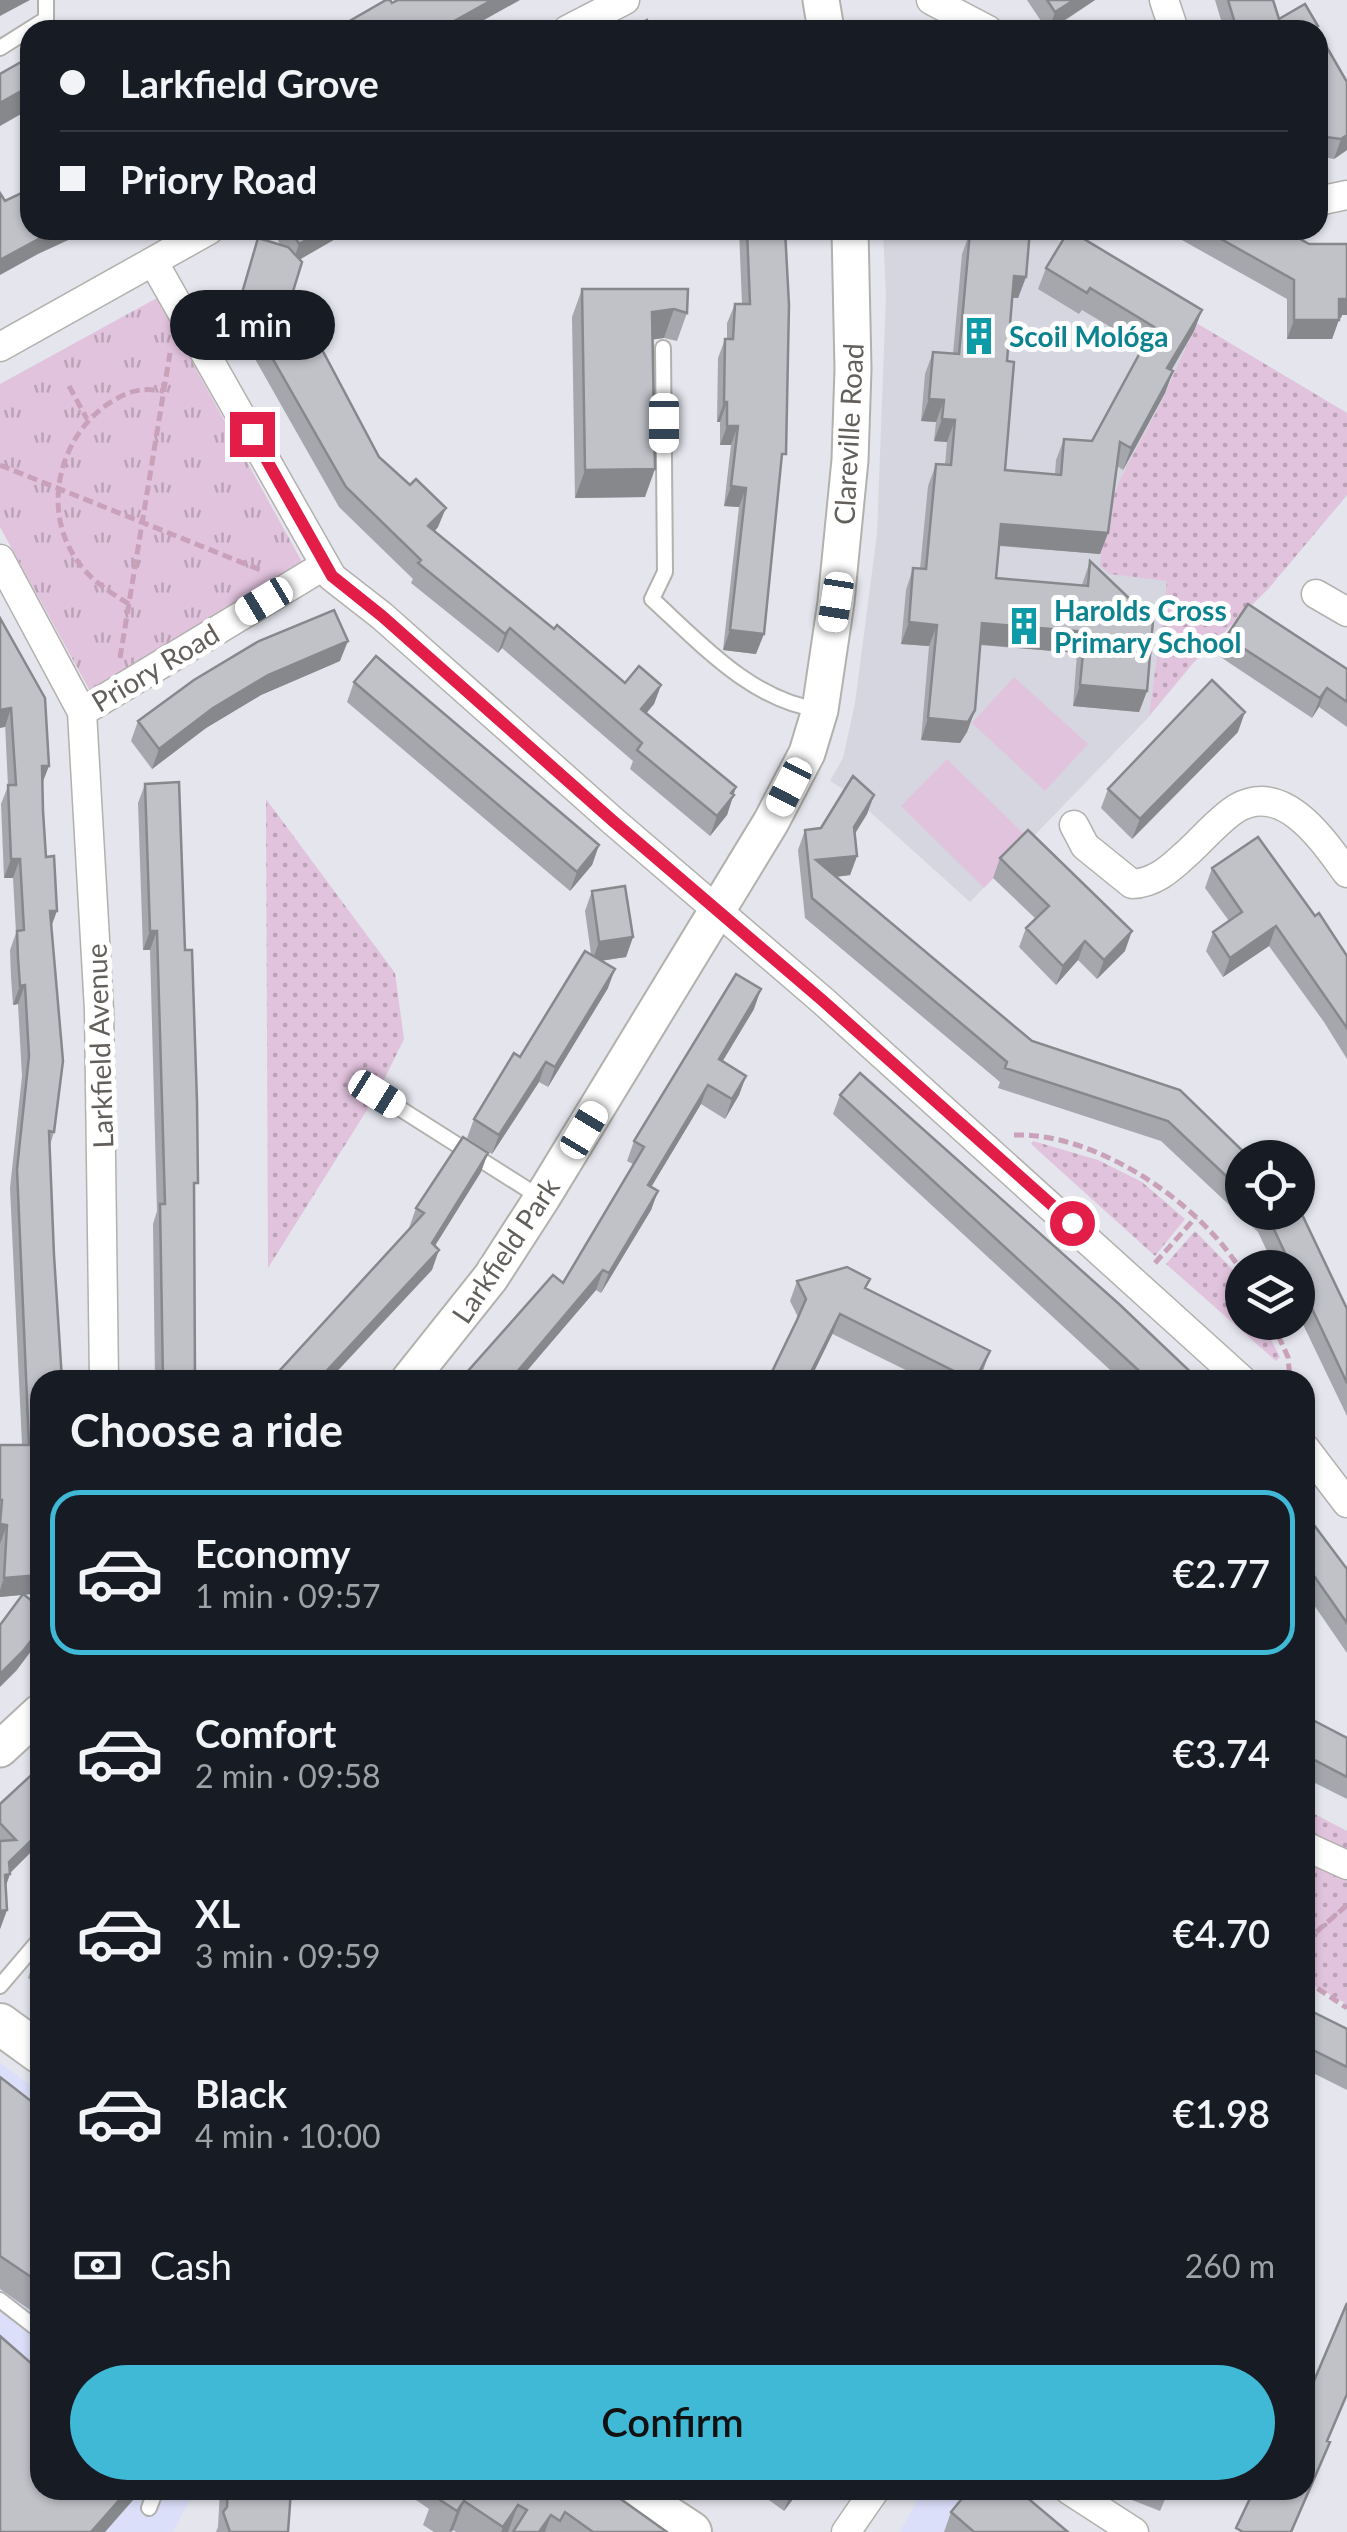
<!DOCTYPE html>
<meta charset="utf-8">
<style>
:root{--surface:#171b24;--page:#242831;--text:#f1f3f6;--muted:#9ea1a6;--line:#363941;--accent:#40b9d6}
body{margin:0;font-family:Lato,sans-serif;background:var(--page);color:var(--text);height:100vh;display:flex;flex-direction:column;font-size:38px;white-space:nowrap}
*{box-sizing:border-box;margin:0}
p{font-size:32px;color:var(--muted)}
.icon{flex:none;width:55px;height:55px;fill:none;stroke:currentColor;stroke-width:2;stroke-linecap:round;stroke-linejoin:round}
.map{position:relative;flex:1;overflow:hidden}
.details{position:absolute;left:30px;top:1370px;width:1285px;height:1130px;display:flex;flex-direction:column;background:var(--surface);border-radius:30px;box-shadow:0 2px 8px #0004}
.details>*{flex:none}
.banner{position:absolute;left:20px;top:20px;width:1308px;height:220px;border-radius:30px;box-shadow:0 2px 8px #0004;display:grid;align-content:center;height:220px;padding:0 40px;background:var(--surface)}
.buttons{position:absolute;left:1225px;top:1140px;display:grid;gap:20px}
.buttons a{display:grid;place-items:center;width:90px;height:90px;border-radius:50%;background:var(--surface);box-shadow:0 2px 8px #0004;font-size:50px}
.end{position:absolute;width:45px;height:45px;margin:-22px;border:12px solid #e11d48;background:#fff;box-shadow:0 0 0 5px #fff}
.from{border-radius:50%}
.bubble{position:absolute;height:70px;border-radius:35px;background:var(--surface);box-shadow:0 2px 8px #0004;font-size:32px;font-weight:600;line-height:70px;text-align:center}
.car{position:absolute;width:30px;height:60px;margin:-30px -15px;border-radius:12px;box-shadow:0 0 8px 2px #0007;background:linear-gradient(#fff 24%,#345 0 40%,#fff 0 76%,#345 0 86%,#fff 0)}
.banner b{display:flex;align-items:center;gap:35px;height:95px;font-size:38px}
.banner b+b{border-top:2px solid var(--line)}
.banner i{width:25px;height:25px;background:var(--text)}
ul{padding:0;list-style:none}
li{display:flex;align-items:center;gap:30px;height:165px;margin:0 20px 15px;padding:0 20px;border:5px solid transparent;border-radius:30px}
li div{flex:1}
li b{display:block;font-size:38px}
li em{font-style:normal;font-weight:600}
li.current{border-color:var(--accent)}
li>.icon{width:90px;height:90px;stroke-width:1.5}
h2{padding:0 40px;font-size:45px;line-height:120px}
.pay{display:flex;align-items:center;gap:25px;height:110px;padding:0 40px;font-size:38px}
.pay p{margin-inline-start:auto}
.button{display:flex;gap:20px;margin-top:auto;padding:20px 40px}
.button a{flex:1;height:115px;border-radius:60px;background:var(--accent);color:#111;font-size:40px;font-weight:600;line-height:115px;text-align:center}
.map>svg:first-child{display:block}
</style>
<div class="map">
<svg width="1347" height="2532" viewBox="0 0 1347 2532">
<defs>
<pattern id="grass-dots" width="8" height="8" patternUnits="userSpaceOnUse" patternTransform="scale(2.5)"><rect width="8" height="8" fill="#e2c3de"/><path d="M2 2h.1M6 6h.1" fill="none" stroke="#bba2b7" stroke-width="1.8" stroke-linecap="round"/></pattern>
<pattern id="park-tufts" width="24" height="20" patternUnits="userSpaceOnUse" patternTransform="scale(2.5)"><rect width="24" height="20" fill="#e2c3de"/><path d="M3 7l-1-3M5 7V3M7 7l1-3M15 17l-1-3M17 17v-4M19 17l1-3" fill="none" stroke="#bba2b7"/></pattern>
</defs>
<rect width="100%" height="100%" fill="#e4e5ed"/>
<!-- commercial -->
<path fill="#dcdffa" d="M0,2063L40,2092V2490H195L173,2532H0Z
M923,2490H992L1041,2532H900Z"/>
<!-- education -->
<path fill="#d5d6df" d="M883,230H1040L1347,413V495L1269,588L1194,662L1146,720L970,902L848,792L830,781L843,758L855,703L877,534L886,296Z"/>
<!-- grass -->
<path fill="url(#grass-dots)" d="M1198,324L1347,413V495L1269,588L1194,662L1149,716L1167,581L1110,574L1100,566C1104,488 1134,460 1165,394C1176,370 1185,347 1198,324Z
M266,799L395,973L404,1039L377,1094L268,1268Z
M1033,1141L1098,1160L1142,1182L1185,1219L1155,1256L1031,1144Z
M1195,1231L1235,1272L1242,1286V1322L1262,1323L1280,1357L1276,1361L1166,1264Z
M1305,1809L1347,1831V2004L1311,1984L1305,1976Z"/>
<!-- park -->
<path fill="url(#park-tufts)" d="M157,298L307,571L90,691L0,527V384Z"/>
<!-- pitch -->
<path fill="#e2c3de" d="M1014,677L1088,744L1045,791L972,723Z
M947,759L1030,840L984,888L901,806Z"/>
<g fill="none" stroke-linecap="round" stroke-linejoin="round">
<!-- service casing -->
<g stroke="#b2b1ad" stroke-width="18">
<path id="service" d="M0,48L46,19V0
M663,348L665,572L652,599C700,643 752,701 820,710
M377,1094L541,1198
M0,1986L40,1939
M0,2300L40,2331
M149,2508L156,2490"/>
</g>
<!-- minor casing -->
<g stroke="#b2b1ad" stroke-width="31">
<path id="minor" d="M931,0L988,30
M1164,0L1174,30
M567,30L625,0
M1318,201L1347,195
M154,263L332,577L382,616L613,821L822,1000L1242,1380
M0,347L209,230
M0,559L82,712L99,1010L104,1380
M1316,594L1347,612
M82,712L325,565
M1074,825L1085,846L1132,884C1154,883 1169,870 1185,855C1201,841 1219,819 1237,808C1285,781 1324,842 1347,873
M1305,1448L1347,1503
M1305,1846L1347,1865
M1069,2490L1134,2532
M846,2532L875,2490"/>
</g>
<!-- tertiary casing -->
<g stroke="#b2b1ad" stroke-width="39">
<path id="tertiary" d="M821,0L826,30
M409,1380L491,1277L542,1198L771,822L807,753L820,710L836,602L850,460L853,369L850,230
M0,1749L40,1712"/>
</g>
<!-- secondary casing -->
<g stroke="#b5b3ae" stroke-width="44">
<path id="secondary" d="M0,2024L40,2053
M627,2490L691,2532"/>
</g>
<!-- path -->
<path stroke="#c9a1ba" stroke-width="5" stroke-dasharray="10 5" stroke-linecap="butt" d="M69,386L87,419
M0,465L263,571
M129,604C108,591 90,580 76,559C42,509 59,440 105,406C115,399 129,391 141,390C148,389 157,390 164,391
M120,658L170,353
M1014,1135C1096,1132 1200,1203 1242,1272
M1155,1263L1196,1217
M1272,1322L1288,1357L1290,1380
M1305,1942L1347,1905
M1305,1980L1347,2008"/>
<!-- service -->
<use href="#service" stroke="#fff" stroke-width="14"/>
<!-- minor -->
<use href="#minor" stroke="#fff" stroke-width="28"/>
<!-- tertiary -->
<use href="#tertiary" stroke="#fff" stroke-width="35"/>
<!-- secondary -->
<use href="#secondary" stroke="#fff" stroke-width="40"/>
</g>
<!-- wall -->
<path fill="#a5a7ac" d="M1027,0H1095L1051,30H1047Z
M1215,0H1273L1279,19L1317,30H1224Z
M1318,32L1347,82V150L1334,159L1318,156Z
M282,230H351L300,259L302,262L284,319L303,351L379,457L438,527L434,532L554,629L625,683L661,685L654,704L646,714L736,787L727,815L710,836L630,769L633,761L502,648L498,653L411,583L413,579L339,507L251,352L258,333L264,329L233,320L258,238L281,245L278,241Z
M739,230H785L780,469L756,654L723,650L739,507L724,506L731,445H720V422H717L718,358L725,339H727V323L735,304H742Z
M974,230H1030L1026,277L1018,298H1012L1007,361L1005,470L1055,474L1056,460L1064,439L1092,441L1144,347L1082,310L1079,314L1038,289L1046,268L1202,310L1194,331L1171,370L1173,371L1165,393L1123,470L1117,466L1108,533L1100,554L999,546L996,578L1082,585L1090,561L1147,691L1139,712L1073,706L1077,653L980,645L975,710L967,732L960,743L921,740L929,646L901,644L906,590L913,568L920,569L928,486L936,464L945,465L947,442L934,441L936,422L921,421L925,374L933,352L953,354L962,254L970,232L973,233Z
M1164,230H1284L1342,315L1341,318H1339L1332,339H1287V299Z
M582,289L687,313L677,341L664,338L653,339L645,497L575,498L572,317Z
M0,618L42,783L51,927L54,1132L50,1145L40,1380V1593L24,1595L40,1607V1639L16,1671L22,1595L0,1597V1445H22L10,1188L22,1076L18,1004L13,1005L11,977L10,950L16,933L13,878H4L1,804L8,786Z
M1226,637L1347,669V727L1319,707L1312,718L1219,656Z
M340,661L261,695L206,728L152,769L131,741L138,721Z
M354,682L599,845L592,865L570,891L347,702Z
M1238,732L1132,839L1101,808L1108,789Z
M145,784L194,1196L195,1380H155L153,1224L157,1211L150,950H143L138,803Z
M874,795L867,814L855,834L857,856L850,875L836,877L1032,1041L1242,1158V1212H1298L1347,1309V1416L1298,1314V1268H1275L1258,1232L1161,1141L998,1088L1000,1082L805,918L798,850L805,830L821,828Z
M1000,858L1125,951L1097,979L1078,960L1056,985L1019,947L1026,928L1036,919L993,878Z
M1212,868L1315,916L1347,956V1059L1324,1022L1269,946L1223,977L1206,951L1213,932L1229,921L1205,888Z
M592,891L633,937L626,957L601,961L608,988L548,1087L539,1082L492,1154L467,1138L474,1119L520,1057L591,954L585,911Z
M754,1009L722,1061L746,1076L739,1095L725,1119L701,1104L651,1187L658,1191L651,1210L601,1293L596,1290L519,1380H460L563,1283L633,1164L627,1161L634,1141Z
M840,1095L1199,1380H1121L833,1114Z
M481,1172L435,1246L432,1270L409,1228L416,1208Z
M797,1281L866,1289L990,1351L983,1371L978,1380H926L798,1317L790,1301Z
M1305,1513L1347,1569V1653L1305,1592Z
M1305,1716L1347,1738V1799L1305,1778Z
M40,1767V1841L38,1845L10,1873L6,1886L7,1910L0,1929V1804Z
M40,1951V1987L28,1978L35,1958Z
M1305,2008L1347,2029V2090L1305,2069Z
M0,2077L40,2108V2317L0,2289Z
M220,2490H291L288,2532H216L218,2527Z
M403,2490H608L667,2532H456L453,2530L452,2532H434L423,2525L429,2509L403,2491Z
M755,2490H800L784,2511Z
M1130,2490H1169L1160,2511L1127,2498Z
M951,2512L1068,2532H944Z"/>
<!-- shaded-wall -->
<path fill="#86888c" d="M0,0H30L0,16Z
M492,0H520L466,30H438Z
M1074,0H1095L1049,30L1055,12Z
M30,86V109L0,126V103Z
M1347,135V150L1334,159L1341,139Z
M55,230H90L38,254L0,275V260Z
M324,230H351L292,264L299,244Z
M1014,276L1026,277L1018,298L1006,297Z
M1347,298V315H1342L1341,318H1332L1339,299Z
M674,309L664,338L642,341L652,312Z
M1202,310L1194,331L1160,390L1167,368Z
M1294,320H1339L1332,339H1287Z
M1173,371L1165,393L1123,470L1131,448Z
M929,399L944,400L936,422L921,421Z
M724,402H727L720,422H717Z
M942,419L955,420L947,442L934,441Z
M727,426H738L731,445H720Z
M655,469L645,497L575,498L585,470Z
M731,486L746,488L739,507L724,506Z
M446,508L438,527L421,546L428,526Z
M1001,524L1108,533L1100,554L993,545Z
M909,622L937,625L929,646L901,644Z
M982,623L1085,632L1077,653L974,644Z
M510,628L502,648L498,653L505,634Z
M730,630L764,634L756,654L723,650Z
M348,641L340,661L261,695L206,728L152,769L159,749L213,708L268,675Z
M661,685L654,704L633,728L641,709Z
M1080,685L1147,691L1139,712L1073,706Z
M1327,688L1319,707L1312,718L1320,698Z
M11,708L5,727L0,728V710Z
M975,710L967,732L960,743L921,740L928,718Z
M1245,712L1238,732L1132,839L1140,819Z
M42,766H49L42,784Z
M736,787L727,815L710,836L717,816Z
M874,795L867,814L847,846L854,827Z
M599,845L592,865L570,891L577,872Z
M857,856L850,875L810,880L816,860Z
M11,859H20L13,878H4Z
M50,911H57L50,930Z
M1276,926L1269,946L1223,977L1230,958Z
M150,931H157L150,950H143Z
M1132,931L1125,951L1097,979L1104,960Z
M633,937L626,957L592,962L599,942Z
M1085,941L1078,960L1056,985L1063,966Z
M615,969L608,988L548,1087L555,1067Z
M25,985L18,1004L13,1005L20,986Z
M761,989L754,1009L712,1079L719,1059Z
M546,1062L539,1082L492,1154L499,1135Z
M746,1076L739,1095L725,1119L732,1099Z
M708,1085L701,1104L641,1204L648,1185Z
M488,1153L481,1172L424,1263L432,1243Z
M658,1191L651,1210L601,1293L609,1273Z
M439,1250L432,1270L329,1380H318Z
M603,1270L596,1290L519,1380H505Z
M840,1314L833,1333L810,1380H807Z
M990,1351L978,1380H975Z
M0,1524L7,1525L0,1544Z
M40,1575V1593L0,1597V1590L4,1578Z
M40,1629V1639L16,1671L0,1687V1674Z
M40,1832L38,1845L8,1875L10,1874L3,1893H0L9,1862Z
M7,1910L0,1929V1911Z
M128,2490H142L105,2532H91Z
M792,2490H800L784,2511Z
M464,2501L453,2530L449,2532L457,2511Z
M518,2505L508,2532H501L503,2527Z
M551,2515L545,2532H539Z"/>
<!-- building -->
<path fill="#c0c2c8" stroke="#86888c" stroke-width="2.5" d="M386,0H390L392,3L398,0H492L438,30H334Z
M1047,0H1074L1055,12Z
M1228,0H1273L1279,19L1305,4L1318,26L1315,28L1316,30H1237Z
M647,20L652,30H628Z
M738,22L748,30H732Z
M1318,32L1347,82V135L1341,139L1318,136Z
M30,57V86L0,103V74Z
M30,189V230H55L0,260V193L5,201Z
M291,230H324L299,244Z
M747,230H785L789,305L786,454H782L764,634L730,630L746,488L731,486L738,426H727V402H724L725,339H733L735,304H750Z
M979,230H1030L1026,277L1014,276L1007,361L1014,362L1005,470L1061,475L1064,439L1092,441L1154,327L1090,288L1087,293L1046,268L1069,230L1202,310L1167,368L1173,371L1131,448L1120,442L1108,533L1001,524L996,578L1088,586L1090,561L1153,621L1147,691L1080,685L1085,632L982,623L975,710L968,722L928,718L937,625L909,622L913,568L926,569L936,464L951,465L955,420L942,419L944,400L929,399L933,352L959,354L970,232L979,233Z
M1205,230H1284L1309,244H1347V299H1339V320H1294V280Z
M258,238L288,247L302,262L286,314L240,300Z
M582,289H688L687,313L674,309L652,312L655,469L585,470Z
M284,318L303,351L318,342L379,457L410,485L416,479L446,508L428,526L554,629L557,625L625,683L639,666L661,685L641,709L736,787L731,793L734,795L717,816L637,750L642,743L510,628L505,634L418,563L421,560L346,487L258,333Z
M1248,604L1347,669V702L1327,688L1320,698L1226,637Z
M334,610L348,641L268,675L213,708L159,749L138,721L194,680L259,641Z
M0,618L45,698L49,766H42L43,811L46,857L54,856L57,911H50L63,1061L54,1132L49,1131L54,1255L62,1380H40V1575L4,1578L7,1525L0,1524L2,1500H0V1445H29L17,1169L29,1056L25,985L20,986L18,958L17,931L24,930L20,859H11L8,785H16L11,708L0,710Z
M376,656L599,845L577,872L354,682Z
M1212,680L1245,712L1140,819L1108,789Z
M853,776L874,795L854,827L857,856L816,860L1032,1041L1180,1090L1250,1158H1242V1191L1168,1121L1005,1068L1007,1062L812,898L805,830L821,828Z
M179,782L185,950H192L197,1102L198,1183H194L195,1380H163L160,1204H165L157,931H150L145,784Z
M1028,830L1132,931L1104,960L1085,941L1063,966L1026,928L1049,906L1000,858Z
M1258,837L1315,916L1319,913L1347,956V1028L1276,926L1230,958L1213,932L1242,912L1212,868Z
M625,886L633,937L599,942L592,891Z
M585,951L615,969L555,1067L546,1062L499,1135L474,1119L514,1053L520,1057Z
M736,974L761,989L719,1059L746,1076L732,1099L708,1085L648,1185L658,1191L609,1273L603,1270L511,1379L460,1380L553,1275L563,1283L644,1147L634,1141Z
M860,1073L1119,1304L1199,1380H1149L840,1095Z
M463,1137L488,1153L432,1243L439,1250L318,1380H271L424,1213L416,1208Z
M1298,1206L1347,1309V1383L1298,1279V1268H1292L1266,1212H1298Z
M847,1267L870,1279L865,1288L990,1351L975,1380H972L840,1314L807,1380H768L797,1320L806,1299L797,1281Z
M1305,1513L1347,1569V1623L1305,1563Z
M23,1594L40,1607V1629L23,1651L0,1674V1625Z
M1305,1716L1347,1738V1777L1305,1755Z
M40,1767V1809L34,1815L40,1821V1832L9,1862L10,1874L5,1875L7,1910L0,1911V1841L16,1840L0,1823V1804Z
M1305,2008L1347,2029V2067L1305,2046Z
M0,2077L40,2108V2283L0,2256Z
M1347,2303V2394L1327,2441L1330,2442L1291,2532H1243L1236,2528L1254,2490H1305V2402Z
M0,2336L40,2371V2490H128L91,2532H0Z
M228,2490H291L288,2532H230L223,2512L227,2507Z
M438,2490H608L667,2532H593L565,2512L560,2521L551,2515L539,2532H513L527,2510L518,2505L503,2527L464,2501L457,2511L434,2496Z
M969,2490H1018L1068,2532H974L951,2512Z"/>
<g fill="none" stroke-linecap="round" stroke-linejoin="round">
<!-- route -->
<path stroke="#e11d48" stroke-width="12" d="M252,434L332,576L382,616L613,821L822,1000L1072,1223"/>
</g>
<!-- icons -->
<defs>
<g id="building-bare" transform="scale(3)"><path d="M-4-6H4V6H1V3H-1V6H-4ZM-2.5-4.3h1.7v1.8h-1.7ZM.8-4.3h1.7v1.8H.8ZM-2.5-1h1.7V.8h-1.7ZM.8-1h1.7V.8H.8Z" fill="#0f9aa8" stroke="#fff" stroke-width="2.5" paint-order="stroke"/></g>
</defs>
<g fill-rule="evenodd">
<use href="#building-bare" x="979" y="336"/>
<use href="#building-bare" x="1024" y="626"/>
</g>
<g text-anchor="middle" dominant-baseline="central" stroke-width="10" stroke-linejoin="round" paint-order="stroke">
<!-- culture labels -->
<g font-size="28" font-weight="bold" fill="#0d838f" stroke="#fff" text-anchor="start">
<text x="1009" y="336">Scoil Mológa</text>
<text x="1054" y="610">Harolds Cross<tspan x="1054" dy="32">Primary School</tspan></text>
</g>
<!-- street labels -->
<g font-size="28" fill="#63605c" stroke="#fff">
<text transform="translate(848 434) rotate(-87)">Clareville Road</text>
<text transform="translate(155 667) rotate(-31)">Priory Road</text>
<text transform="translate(99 1046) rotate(-92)">Larkfield Avenue</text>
<text transform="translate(505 1250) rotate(-56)">Larkfield Park</text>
</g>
</g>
</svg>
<div class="buttons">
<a><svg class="icon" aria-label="locate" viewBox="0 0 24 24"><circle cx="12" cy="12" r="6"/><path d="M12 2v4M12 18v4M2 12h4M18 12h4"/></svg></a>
<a><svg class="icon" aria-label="layers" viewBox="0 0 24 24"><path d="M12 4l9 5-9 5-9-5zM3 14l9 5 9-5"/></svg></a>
</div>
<i class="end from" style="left:1072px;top:1223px"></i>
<i class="end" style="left:252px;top:434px"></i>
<div class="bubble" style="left:170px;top:290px;width:165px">1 min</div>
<i class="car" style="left:664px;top:423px;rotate:180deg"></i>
<i class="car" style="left:264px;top:601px;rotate:239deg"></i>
<i class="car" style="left:836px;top:602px;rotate:189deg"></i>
<i class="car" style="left:789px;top:787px;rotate:207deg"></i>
<i class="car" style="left:377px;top:1094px;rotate:122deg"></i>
<i class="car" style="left:584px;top:1130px;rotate:31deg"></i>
<div class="banner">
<b><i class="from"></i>Larkfield Grove</b>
<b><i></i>Priory Road</b>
</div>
<section class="details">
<h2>Choose a ride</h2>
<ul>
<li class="current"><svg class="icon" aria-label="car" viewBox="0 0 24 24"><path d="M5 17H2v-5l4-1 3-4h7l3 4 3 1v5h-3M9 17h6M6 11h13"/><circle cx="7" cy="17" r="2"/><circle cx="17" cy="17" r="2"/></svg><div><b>Economy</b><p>1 min · 09:57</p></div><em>€2.77</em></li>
<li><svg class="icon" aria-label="car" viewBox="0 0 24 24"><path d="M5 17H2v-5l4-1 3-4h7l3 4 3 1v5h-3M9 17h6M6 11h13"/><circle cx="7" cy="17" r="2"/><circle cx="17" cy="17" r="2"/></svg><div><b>Comfort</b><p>2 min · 09:58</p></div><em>€3.74</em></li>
<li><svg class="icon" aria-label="car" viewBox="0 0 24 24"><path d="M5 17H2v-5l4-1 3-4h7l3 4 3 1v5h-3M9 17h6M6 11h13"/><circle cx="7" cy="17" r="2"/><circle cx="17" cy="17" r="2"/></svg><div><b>XL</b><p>3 min · 09:59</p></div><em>€4.70</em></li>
<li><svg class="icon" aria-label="car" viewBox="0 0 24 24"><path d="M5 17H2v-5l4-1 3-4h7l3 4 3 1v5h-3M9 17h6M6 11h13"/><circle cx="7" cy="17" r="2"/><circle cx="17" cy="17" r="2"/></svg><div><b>Black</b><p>4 min · 10:00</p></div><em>€1.98</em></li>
</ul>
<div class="pay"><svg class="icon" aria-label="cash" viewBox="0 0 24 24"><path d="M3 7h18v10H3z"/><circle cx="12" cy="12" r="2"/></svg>Cash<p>260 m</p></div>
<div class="button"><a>Confirm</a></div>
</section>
</div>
